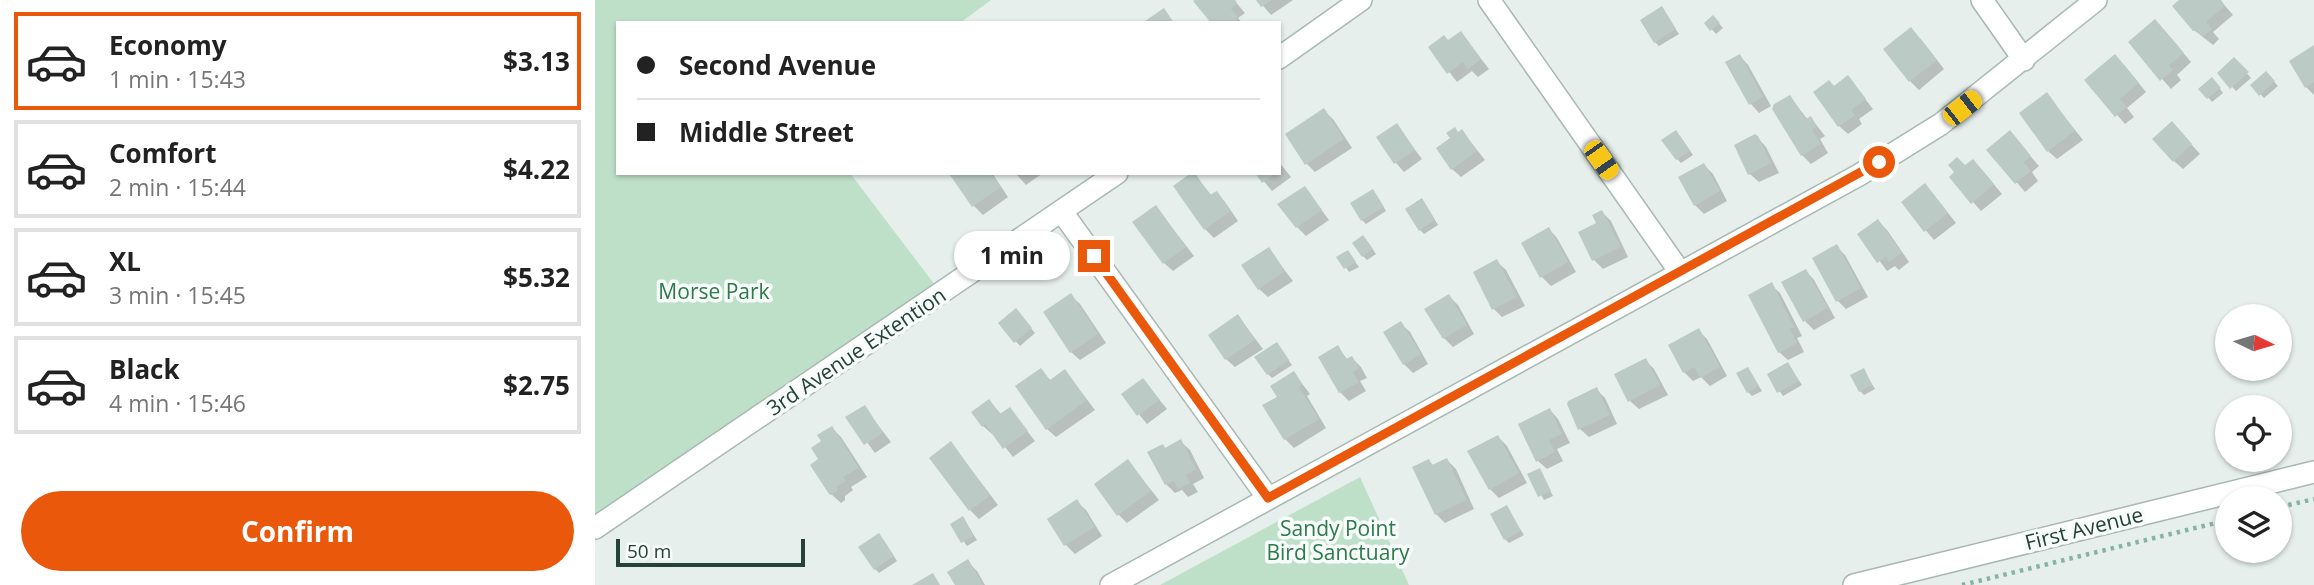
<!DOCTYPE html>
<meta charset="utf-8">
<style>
:root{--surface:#fff;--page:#f6f6f6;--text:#222;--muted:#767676;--line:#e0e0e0;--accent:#ea580c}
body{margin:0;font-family:"Open Sans",sans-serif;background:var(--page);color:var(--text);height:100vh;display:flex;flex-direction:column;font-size:26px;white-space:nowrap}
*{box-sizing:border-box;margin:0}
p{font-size:23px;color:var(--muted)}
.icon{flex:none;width:38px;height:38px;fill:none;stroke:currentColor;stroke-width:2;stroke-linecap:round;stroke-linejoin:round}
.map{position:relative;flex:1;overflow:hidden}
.sheet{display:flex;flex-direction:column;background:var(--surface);width:595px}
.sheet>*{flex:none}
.banner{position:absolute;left:21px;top:21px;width:665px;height:154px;border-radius:0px;box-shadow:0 2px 5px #0004;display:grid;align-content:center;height:154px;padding:0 21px;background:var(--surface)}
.needle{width:46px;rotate:95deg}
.fabs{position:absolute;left:1620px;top:304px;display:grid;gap:14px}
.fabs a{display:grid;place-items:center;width:77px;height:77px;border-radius:50%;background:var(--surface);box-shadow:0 2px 5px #0004;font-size:35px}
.scale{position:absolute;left:21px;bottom:18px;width:189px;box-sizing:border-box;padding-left:7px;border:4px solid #24423a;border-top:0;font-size:19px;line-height:24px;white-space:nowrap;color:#24423a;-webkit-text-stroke:5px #f7fbf9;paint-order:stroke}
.end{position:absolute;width:32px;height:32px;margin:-16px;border:9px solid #ea580c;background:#fff;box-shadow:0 0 0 4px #fff}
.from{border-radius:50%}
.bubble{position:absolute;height:49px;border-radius:24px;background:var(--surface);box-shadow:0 2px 5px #0004;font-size:23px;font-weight:700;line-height:49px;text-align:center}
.car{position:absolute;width:21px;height:42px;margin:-21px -10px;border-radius:9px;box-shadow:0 0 5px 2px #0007;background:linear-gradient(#f5c518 24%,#345 0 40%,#f5c518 0 76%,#345 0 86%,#f5c518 0)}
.banner b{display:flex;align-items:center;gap:24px;height:66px;font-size:26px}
.banner b+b{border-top:2px solid var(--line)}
.banner i{width:18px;height:18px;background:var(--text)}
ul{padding:12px 0 0;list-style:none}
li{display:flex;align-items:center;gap:21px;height:98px;margin:0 14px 10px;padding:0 7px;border:4px solid var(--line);border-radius:0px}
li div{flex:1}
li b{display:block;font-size:26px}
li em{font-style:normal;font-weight:700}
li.on{border-color:var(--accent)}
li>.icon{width:63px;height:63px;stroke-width:1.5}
.button{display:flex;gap:14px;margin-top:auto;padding:14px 21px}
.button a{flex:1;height:80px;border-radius:42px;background:var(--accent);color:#fff;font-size:28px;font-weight:700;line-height:80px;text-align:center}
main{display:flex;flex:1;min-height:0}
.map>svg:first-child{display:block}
</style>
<main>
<section class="sheet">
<ul>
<li class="on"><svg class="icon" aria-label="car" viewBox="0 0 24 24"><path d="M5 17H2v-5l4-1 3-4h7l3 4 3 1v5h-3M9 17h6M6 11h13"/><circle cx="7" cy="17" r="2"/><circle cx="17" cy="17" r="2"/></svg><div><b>Economy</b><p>1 min · 15:43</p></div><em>$3.13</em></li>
<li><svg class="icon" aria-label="car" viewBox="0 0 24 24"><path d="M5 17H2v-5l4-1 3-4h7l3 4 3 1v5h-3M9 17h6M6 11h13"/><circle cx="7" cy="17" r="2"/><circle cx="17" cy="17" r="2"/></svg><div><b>Comfort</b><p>2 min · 15:44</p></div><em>$4.22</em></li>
<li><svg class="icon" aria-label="car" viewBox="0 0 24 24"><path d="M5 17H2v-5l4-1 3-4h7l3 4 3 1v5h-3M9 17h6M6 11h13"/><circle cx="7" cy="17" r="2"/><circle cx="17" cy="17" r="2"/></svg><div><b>XL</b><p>3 min · 15:45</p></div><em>$5.32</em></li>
<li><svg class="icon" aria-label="car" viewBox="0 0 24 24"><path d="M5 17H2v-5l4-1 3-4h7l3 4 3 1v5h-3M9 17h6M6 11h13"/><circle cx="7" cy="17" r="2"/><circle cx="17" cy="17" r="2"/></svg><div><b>Black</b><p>4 min · 15:46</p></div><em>$2.75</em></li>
</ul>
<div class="button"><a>Confirm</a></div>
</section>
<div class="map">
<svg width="1719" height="585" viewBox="0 0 1719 585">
<rect width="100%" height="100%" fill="#e6efeb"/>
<!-- green -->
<path fill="#bfe0c8" d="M0,0H396L365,23H23V173H255L340,285L0,516Z
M765,477L814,585H565Z"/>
<!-- shadow -->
<path fill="#0003" d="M602,0H639L650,13L643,18L647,23H618Z
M663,0H698L676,15Z
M1587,0H1625L1638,15L1618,32L1624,39L1618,45L1599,30Z
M1067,9L1084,34L1064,46L1060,42Z
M1118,17L1128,28L1121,34L1111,23Z
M1569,30L1596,62L1582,75L1586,80L1576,89L1535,42Z
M866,33L894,69L883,77L877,71L862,82L835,47L853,42Z
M1325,38L1349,69L1324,90L1315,81Z
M1719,47V95L1711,87Z
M1145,56L1153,65L1176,106L1164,113L1156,104Z
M1639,59L1656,78L1641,91L1624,73Z
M1529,65L1551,92L1532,108L1539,117L1530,124L1492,80Z
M1671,73L1683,86L1669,98L1657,85Z
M1253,77L1278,109L1264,119L1267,124L1253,134L1244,126L1239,88Z
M1621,84L1628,93L1617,102L1606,89Z
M1452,95L1488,140L1462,159L1453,151Z
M1195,97L1213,120L1216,118L1230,136L1225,139L1233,153L1216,164L1207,155Z
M729,111L738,119L757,148L720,172L712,164Z
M802,126L827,159L809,172L801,163Z
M867,131L890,160L866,177L857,169L864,134Z
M1585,132L1605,154L1588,169L1579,161Z
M1085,136L1098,155L1086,163L1082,159Z
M1162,137L1171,147L1184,173L1164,182L1155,174Z
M1423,142L1444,166L1437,172L1443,181L1430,192L1394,150Z
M684,162L696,177L677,191L662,173H684Z
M1109,165L1118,174L1132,201L1109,214L1100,205Z
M1370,167L1387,170L1407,194L1386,211L1378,202Z
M361,173H397L413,197L388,215L379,206Z
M420,173H448L431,185Z
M599,174L617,196L622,193L630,202L643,221L619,238L610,229Z
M710,188L734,220L711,236L702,227Z
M1339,195L1361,223L1339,240L1308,203Z
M782,196L791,211L771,224L767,220Z
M831,205L843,225L829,234L825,230Z
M561,207L599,256L578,271L569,263Z
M1007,212L1016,221L1033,257L1008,269L999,260L985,233L1004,224Z
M1283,221L1292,230L1314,262L1304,270L1300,266L1292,271L1265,234Z
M954,229L962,238L981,272L956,286L947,277Z
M772,241L781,254L772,260L768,256Z
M1241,246L1250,255L1273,297L1251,309L1243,301Z
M673,249L698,281L673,297L664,289Z
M753,252L764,267L754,272L744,257Z
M902,262L911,270L930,306L907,317L899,309Z
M1211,271L1219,280L1240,318L1219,330L1210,321Z
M1176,285L1185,293L1207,336L1202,338L1209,352L1193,360L1184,352Z
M476,296L485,304L511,343L485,360L476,352Z
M854,296L863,305L879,334L858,347L849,338Z
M425,315L440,333L425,346L405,324Z
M643,316L668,349L640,367L631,359Z
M806,324L815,332L833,364L818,373L809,364Z
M1103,330L1112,339L1132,376L1115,386L1106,377L1098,381L1089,372Z
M682,344L697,365L677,378L673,374Z
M742,347L753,360L757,358L766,367L772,378L765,381L771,391L754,401L745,392Z
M1050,360L1059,369L1073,395L1044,409L1035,401Z
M1193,364L1207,385L1188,396L1174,375Z
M1153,369L1167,391L1157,396L1153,392Z
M445,370L456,381L470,371L500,410L461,437L452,429Z
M1269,371L1280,389L1269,395L1265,391Z
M699,373L715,394L712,396L731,428L699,448L690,439L684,397Z
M548,380L572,409L552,424L528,395Z
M1001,389L1010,398L1022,424L994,437L985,429Z
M394,401L407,415L415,409L440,441L418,457L399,433L397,434L388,426Z
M269,407L296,442L280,453L253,417Z
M955,410L963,419L975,443L962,449L968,461L952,469L943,461Z
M237,428L246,437L272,477L256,487L258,490L250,496V500L246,503L235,493L226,459L228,442Z
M903,437L912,446L932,483L904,498L895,489Z
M586,442L595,450L609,478L598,484L603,492L593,497L587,490L580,493L571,484V450Z
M356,443L403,505L384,519L375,510Z
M852,460L861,469L879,509L850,523L841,514L834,461L839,466Z
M533,461L564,500L532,523L523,514Z
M944,470L958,496L949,500L935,475Z
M482,502L491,510L507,536L480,554L471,545L455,519Z
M911,507L929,535L914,543L910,539Z
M368,518L382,540L372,546L358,525Z
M288,539L302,561L284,573L280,569Z
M373,562L382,571L390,585H362Z"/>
<!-- building -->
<path fill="#bbcac4" d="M600,0H640L642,3L636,9L644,18L638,23H616L598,1Z
M661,0H677L666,7Z
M1584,0H1626L1630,6L1611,22L1617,29L1608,37L1602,31H1598L1577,6Z
M1067,6L1081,29L1059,43L1045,20Z
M569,8L579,23H547Z
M1118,15L1125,23L1115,31L1109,23Z
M1560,19L1589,53L1574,65L1578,70L1565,81L1533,42Z
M1316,27L1342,60L1314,82L1288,49Z
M866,31L886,59L873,69L868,62L852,74L833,47L849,35L853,40Z
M1719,45V82L1710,88L1694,61Z
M1145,54L1168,97L1154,105L1130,62Z
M1520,54L1544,83L1525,99L1532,107L1520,117L1489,80Z
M1639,57L1654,72L1635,89L1622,73Z
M1671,71L1680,81L1664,96L1655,85Z
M1253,75L1271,99L1256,110L1260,115L1243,127L1218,92L1234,80L1239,86Z
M1617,77L1626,88L1612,99L1603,89Z
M1452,92L1480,131L1452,152L1424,113Z
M1195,95L1211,119L1216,116L1222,127L1217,130L1226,144L1206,156L1177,109L1179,104Z
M729,108L749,139L710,165L690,134Z
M1577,121L1597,144L1578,162L1557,139Z
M802,123L820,150L799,164L781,137Z
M860,127L863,132L867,129L882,151L856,170L841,148L855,138L851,133Z
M1081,130L1095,151L1081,160L1066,140Z
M1415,130L1436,156L1429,162L1436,171L1420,184L1391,150Z
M1160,134L1163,136L1176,163L1153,175L1139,145Z
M1362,157L1370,165L1378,159L1399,184L1376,204L1354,177L1359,172L1353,165Z
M1109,163L1125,191L1099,206L1083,177Z
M358,173H396L406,187L377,207L355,175Z
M596,173H600L615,195L622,191L636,211L609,230L578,186Z
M660,173H680L667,183Z
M1330,183L1353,213L1329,232L1306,202Z
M710,186L727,210L701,228L682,204Z
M778,189L789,207L766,221L755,203Z
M827,198L840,220L824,231L810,209Z
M561,205L591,247L568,264L537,222Z
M1007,210L1026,247L997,261L983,232L1001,223L997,215Z
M1283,219L1307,253L1294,262L1291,257L1282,263L1262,234Z
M954,227L973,262L945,278L926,243Z
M768,235L778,249L767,257L757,243Z
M1242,244L1266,288L1241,302L1217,258Z
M674,247L690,271L663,290L646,265Z
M753,250L761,262L749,269L741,257Z
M902,259L922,297L897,310L878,272Z
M1211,269L1233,308L1208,322L1186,282Z
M1177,282L1199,327L1195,329L1202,343L1183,353L1153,295Z
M476,293L503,334L475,353L448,312Z
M854,294L872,325L848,339L829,309Z
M421,308L437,328L419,343L403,323Z
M643,314L660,340L630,360L613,335Z
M806,321L826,354L808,365L788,332Z
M1104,328L1125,367L1105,378L1099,367L1088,373L1073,345Z
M682,342L694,360L672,375L659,357Z
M743,345L751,359L757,356L764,368L758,372L764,382L744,393L723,357Z
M1051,358L1065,385L1033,402L1019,374Z
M1193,362L1204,381L1182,393L1172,374Z
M1153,367L1164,386L1152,393L1141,373Z
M446,368L455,380L470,369L492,400L451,430L420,386Z
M1269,368L1277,385L1264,392L1255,375Z
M699,371L708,385L704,387L724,419L689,440L667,405L682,397L675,386Z
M548,378L565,400L542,416L526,394Z
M1002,387L1015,415L983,430L972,404L973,401Z
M394,399L405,414L415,407L433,431L408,449L390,424L387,427L376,412Z
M270,405L288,433L269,445L250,417Z
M955,408L967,434L954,440L960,452L941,462L923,424Z
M237,426L264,468L248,477L251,481L242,487V491L236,495L234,494L215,465L223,459L216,448L226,441L222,435Z
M903,435L924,473L894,490L872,451Z
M586,439L601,469L591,475L595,483L583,489L579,481L570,485L552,452L568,444L570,448Z
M356,441L395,496L374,511L334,458Z
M852,458L872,500L840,515L817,467L834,459L837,465Z
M533,459L556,491L522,516L499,484Z
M945,468L956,491L943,497L932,474Z
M482,499L500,527L469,546L452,519Z
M912,505L926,531L909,540L895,514Z
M368,516L379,536L366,543L355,524Z
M284,533L299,556L279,570L263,547Z
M373,559L388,585H360L352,572Z
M338,573L345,585H317Z"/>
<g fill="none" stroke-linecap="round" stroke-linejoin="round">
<!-- minor casing -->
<g stroke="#a8b8b2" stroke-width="24">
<path id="minor" d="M894,0L1085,272
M1387,0L1429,60
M684,58L766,0
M467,212L673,498
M0,528L522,173
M516,585L1264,175L1346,124L1501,0
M1259,585L1719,472"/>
</g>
<!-- path -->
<path stroke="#86b3a5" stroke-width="4.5" stroke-dasharray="3.5 5" stroke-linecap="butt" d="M1685,507L1719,499
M1367,585L1633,520"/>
<!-- minor -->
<use href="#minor" stroke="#fff" stroke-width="21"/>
</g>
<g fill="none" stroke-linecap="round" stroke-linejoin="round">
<!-- route -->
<path stroke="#ea580c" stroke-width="9" d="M499,256L673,498L1284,162"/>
</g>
<g text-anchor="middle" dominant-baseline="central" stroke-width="7" stroke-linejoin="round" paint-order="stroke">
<!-- park labels -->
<g font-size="21" fill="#2d7a4b" stroke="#f7fbf9">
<text x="119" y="291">Morse Park</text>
<text x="743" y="528">Sandy Point<tspan x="743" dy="24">Bird Sanctuary</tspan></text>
</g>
<!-- street labels -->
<g font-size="21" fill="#24423a" stroke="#f7fbf9">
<text transform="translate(261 351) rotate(-34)">3rd Avenue Extention</text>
<text transform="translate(1489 528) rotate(-14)">First Avenue</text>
</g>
</g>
</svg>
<div class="fabs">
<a><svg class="needle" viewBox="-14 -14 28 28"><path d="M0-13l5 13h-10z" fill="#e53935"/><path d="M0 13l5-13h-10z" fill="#767676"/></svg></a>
<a><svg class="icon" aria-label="locate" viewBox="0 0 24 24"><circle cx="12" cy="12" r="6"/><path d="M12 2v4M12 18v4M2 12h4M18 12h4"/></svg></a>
<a><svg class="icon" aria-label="layers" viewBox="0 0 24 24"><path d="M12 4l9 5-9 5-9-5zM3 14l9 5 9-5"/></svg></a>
</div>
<div class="scale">50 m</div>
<i class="end from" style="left:1284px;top:162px"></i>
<i class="end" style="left:499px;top:256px"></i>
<div class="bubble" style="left:359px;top:231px;width:116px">1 min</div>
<i class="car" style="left:1367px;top:108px;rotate:52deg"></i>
<i class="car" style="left:1006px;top:160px;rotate:145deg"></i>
<div class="banner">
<b><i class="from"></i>Second Avenue</b>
<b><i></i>Middle Street</b>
</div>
</div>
</main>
